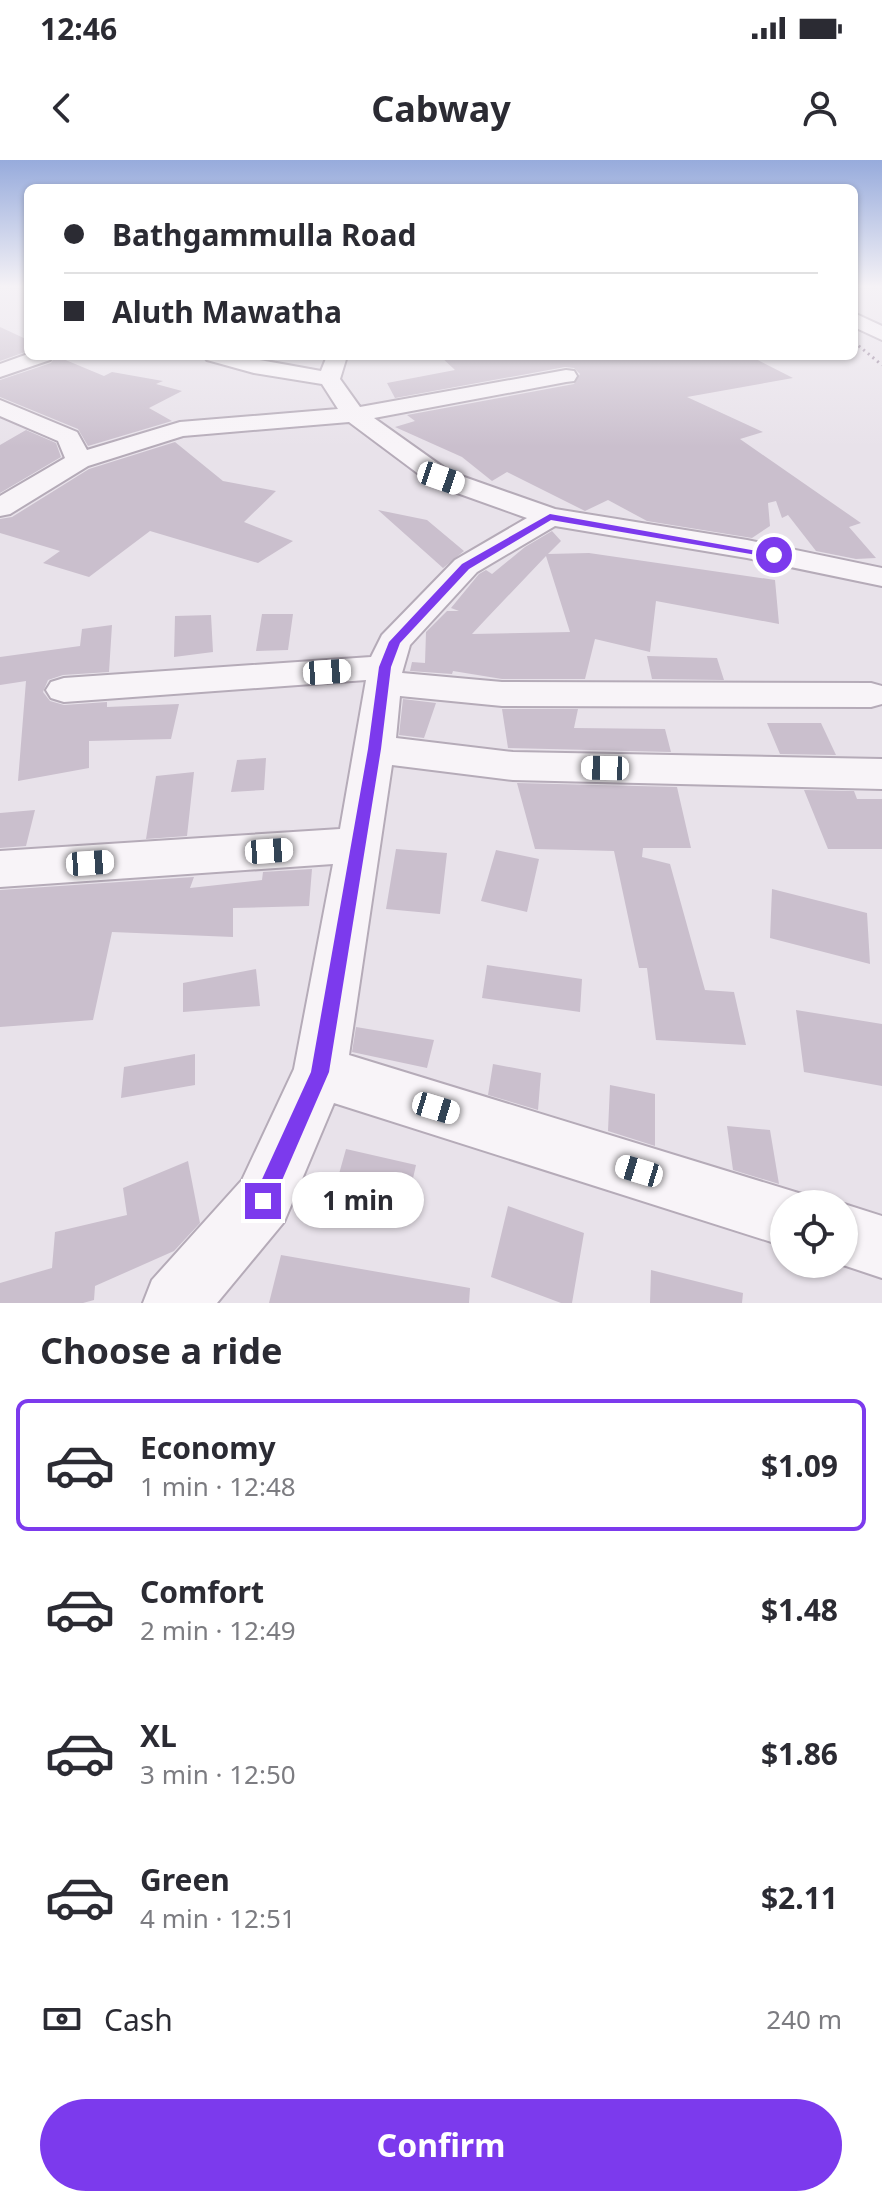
<!DOCTYPE html>
<meta charset="utf-8">
<style>
:root{--surface:#fff;--page:#f2f2f3;--text:#2b2b33;--muted:#7c7c81;--line:#e1e1e2;--accent:#7c3aed}
body{margin:0;font-family:"Noto Sans",sans-serif;background:var(--page);color:var(--text);height:100vh;display:flex;flex-direction:column;font-size:30px;white-space:nowrap}
*{box-sizing:border-box;margin:0}
p{font-size:26px;color:var(--muted)}
.icon{flex:none;width:44px;height:44px;fill:none;stroke:currentColor;stroke-width:2;stroke-linecap:round;stroke-linejoin:round}
.map{position:relative;height:1143px;overflow:hidden}
.side{display:flex;flex-direction:column;background:var(--surface);flex:1}
.side>*{flex:none}
.guide{position:absolute;left:24px;top:24px;width:834px;height:176px;border-radius:12px;box-shadow:0 2px 6px #0004;display:grid;align-content:center;height:176px;padding:0 40px;background:var(--surface)}
.fabs{position:absolute;left:770px;top:1030px;display:grid;gap:16px}
.fabs a{display:grid;place-items:center;width:88px;height:88px;border-radius:50%;background:var(--surface);box-shadow:0 2px 6px #0004;font-size:40px}
.end{position:absolute;width:36px;height:36px;margin:-18px;border:10px solid #7c3aed;background:#fff;box-shadow:0 0 0 4px #fff}
.from{border-radius:50%}
.bubble{position:absolute;height:56px;border-radius:28px;background:var(--surface);box-shadow:0 2px 6px #0004;font-size:26px;font-weight:700;line-height:56px;text-align:center}
.car{position:absolute;width:24px;height:48px;margin:-24px -12px;border-radius:10px;box-shadow:0 0 6px 2px #0007;background:linear-gradient(#fff 24%,#345 0 40%,#fff 0 76%,#345 0 86%,#fff 0)}
.guide b{display:flex;align-items:center;gap:28px;height:76px;font-size:30px}
.guide b+b{border-top:2px solid var(--line)}
.guide i{width:20px;height:20px;background:var(--text)}
ul{padding:0;list-style:none}
li{display:flex;align-items:center;gap:24px;height:132px;margin:0 16px 12px;padding:0 24px;border:4px solid transparent;border-radius:12px}
li div{flex:1}
li b{display:block;font-size:30px}
li em{font-style:normal;font-weight:700}
li.active{border-color:var(--accent)}
li>.icon{width:72px;height:72px;stroke-width:1.5}
h2{padding:0 40px;font-size:36px;line-height:96px}
.pay{display:flex;align-items:center;gap:20px;height:88px;padding:0 40px;font-size:30px}
.pay p{margin-inline-start:auto}
.primary-button{display:flex;gap:16px;margin-top:auto;padding:16px 40px}
.primary-button a{flex:1;height:92px;border-radius:48px;background:var(--accent);color:#fff;font-size:32px;font-weight:700;line-height:92px;text-align:center}
.status{display:flex;justify-content:space-between;align-items:center;height:56px;padding:0 40px;background:var(--surface);direction:ltr}
.status svg{height:22px;fill:currentColor}
header{display:flex;justify-content:space-between;align-items:center;height:104px;padding:0 40px;background:var(--surface);font-size:36px;font-weight:700}
.map>svg:first-child{display:block}
</style>
<div class="status"><b>12:46</b><svg viewBox="0 0 49 12"><path d="M0 12V9h3v3zM5 12V6h3v6zM10 12V3h3v9zM15 12V0h3v12zM26 1h20v11H26zM47 4h2v5h-2z"/></svg></div>
<header><svg class="icon" aria-label="back" viewBox="0 0 24 24"><path d="M15 5l-7 7 7 7"/></svg>Cabway<svg class="icon" aria-label="person" viewBox="0 0 24 24"><circle cx="12" cy="8" r="4"/><path d="M4 21q1-7 8-7t8 7"/></svg></header>
<div class="map">
<svg width="882" height="1143" viewBox="0 0 882 1143">
<rect width="100%" height="100%" fill="#e8e2ea"/>
<!-- building -->
<path fill="#cabfcd" fill-rule="evenodd" d="M0,167L28,180V191L0,201Z
M56,196L104,216L112,212L163,221L156,224L182,231L149,248L172,261L88,286L78,269L0,237V220L51,203Z
M440,196H750L793,218L687,237L763,272L740,279L861,363L849,367L876,398L856,399L816,391L788,355L782,358L776,341L768,343L770,366L752,378L647,361L608,340L585,351L507,312L492,321L462,297L395,267L415,261L407,255L574,224L580,214L574,208L565,207L395,238L387,223L455,210Z
M26,270L56,283L61,297L0,333V285Z
M175,282L223,321L276,331L244,362L293,381L258,403L150,371L89,417L43,403L60,391L0,373V359L12,357L89,309Z
M378,350L427,360L464,391L443,408Z
M552,371L561,381L548,394L589,393L775,420L779,464L656,441L650,492L595,479L585,519H502L453,511L452,514L410,511L412,502L425,503L426,472L447,451H459L451,448L479,414L486,410L492,414L525,387ZM546,396L570,472L472,474L486,459Z
M262,454H293L288,490L256,491Z
M211,455L213,492L174,497L175,456Z
M112,465L109,512L63,515L48,520L43,532L50,541L64,545L107,542V547L179,544L171,579L89,581V608L18,621L26,521L0,525V497L80,486L82,469Z
M647,496L717,498L724,520L652,519Z
M403,539L436,543L424,578L399,575Z
M502,549H578L574,568L665,569L671,592L508,588Z
M767,563H821L836,595L780,594Z
M266,598L264,630L231,632L237,600Z
M194,612L187,676L146,679L156,616Z
M517,623L677,627L691,688H643L642,697L670,704L705,830L734,832L746,885L656,880L647,808H639L614,691L535,689Z
M804,630L854,631L857,639H882V689H828Z
M35,650L26,686L0,688V653Z
M396,689L447,693L440,754L386,749Z
M496,690L539,699L527,752L481,741Z
M312,709L309,746L233,748V777L112,772L93,860L0,867V730L194,717L190,728L262,720L263,712Z
M772,729L867,753L870,804L770,778Z
M487,805L582,819L580,852L482,838Z
M256,809L260,846L183,852V823Z
M796,850L882,864V926L804,912Z
M356,867L434,880L427,908L352,892Z
M195,894V925L121,938L124,907Z
M493,904L541,913L538,950L488,935Z
M610,925L655,934V986L608,971Z
M727,966L770,970L779,1024L733,1010Z
M346,989L416,1005L403,1063L330,1046Z
M188,1001L200,1063L174,1091L95,1126L94,1140L83,1143H0V1123L52,1108L55,1072L127,1055L123,1028Z
M508,1046L584,1073L572,1143H561L491,1117Z
M281,1095L470,1128L469,1143H269Z
M651,1110L743,1133L742,1143H650Z"/>
<g fill="none" stroke-linecap="round" stroke-linejoin="round">
<!-- street casing -->
<g stroke="#b5abb8" stroke-width="4">
<path id="street" d="M854,153L882,166V180L854,167Z
M28,194L53,196L50,200L0,217V204Z
M204,196H238L321,211L327,196H347L340,219L360,247L566,210L574,211L577,216L574,221L566,222L374,258L450,312L555,349L747,380L882,408V426L747,398L555,366L477,412L410,485L402,513L502,522L871,523L882,526V544L871,547L502,546L400,536L396,578L513,592L882,599V629L513,620L392,605L349,895L805,1035L809,1044H784V1086L334,943L284,1062L217,1143H143L152,1120L242,1020L294,909L333,704L0,727V691L340,669L366,520L64,542L51,538L46,530L51,522L64,518L371,497L382,475L455,400L527,358L432,324L349,262L183,276L88,306L10,354L0,356V336L65,298L58,281L0,256V240L77,272L87,290L180,262L338,249L322,224L254,213L207,200Z
M844,1044L882,1056V1118L840,1104H844Z"/>
</g>
<!-- street -->
<use href="#street" fill="#f8f4f8" fill-rule="evenodd"/>
<!-- rail -->
<path stroke="#8f7b94" stroke-width="3" stroke-dasharray="2 4" stroke-linecap="butt" d="M854,182L882,205"/>
</g>
<!-- sky -->
<linearGradient id="sky" x2="0" y2="1"><stop stop-color="#97abdc"/><stop offset="0.44" stop-color="#f5f2f6"/><stop offset="1" stop-color="#f5f2f6" stop-opacity="0"/></linearGradient>
<rect width="882" height="287" fill="url(#sky)"/>
<!-- route -->
<path fill="#7c3aed" d="M550,354L779,395L774,398L551,360L469,409L400,483L391,507L381,589L329,912L270,1048L263,1051L255,1048L252,1041L311,912L368,589L379,507L389,482L462,404Z"/>
</svg>
<div class="fabs">
<a><svg class="icon" aria-label="locate" viewBox="0 0 24 24"><circle cx="12" cy="12" r="6"/><path d="M12 2v4M12 18v4M2 12h4M18 12h4"/></svg></a>
</div>
<i class="end from" style="left:774px;top:395px"></i>
<i class="end" style="left:263px;top:1041px"></i>
<div class="bubble" style="left:292px;top:1012px;width:132px">1 min</div>
<i class="car" style="left:441px;top:318px;rotate:109deg"></i>
<i class="car" style="left:327px;top:512px;rotate:86deg"></i>
<i class="car" style="left:605px;top:608px;rotate:271deg"></i>
<i class="car" style="left:269px;top:691px;rotate:86deg"></i>
<i class="car" style="left:90px;top:703px;rotate:86deg"></i>
<i class="car" style="left:436px;top:948px;rotate:107deg"></i>
<i class="car" style="left:639px;top:1011px;rotate:287deg"></i>
<div class="guide">
<b><i class="from"></i>Bathgammulla Road</b>
<b><i></i>Aluth Mawatha</b>
</div>
</div>
<section class="side">
<h2>Choose a ride</h2>
<ul>
<li class="active"><svg class="icon" aria-label="car" viewBox="0 0 24 24"><path d="M5 17H2v-5l4-1 3-4h7l3 4 3 1v5h-3M9 17h6M6 11h13"/><circle cx="7" cy="17" r="2"/><circle cx="17" cy="17" r="2"/></svg><div><b>Economy</b><p>1 min · 12:48</p></div><em>$1.09</em></li>
<li><svg class="icon" aria-label="car" viewBox="0 0 24 24"><path d="M5 17H2v-5l4-1 3-4h7l3 4 3 1v5h-3M9 17h6M6 11h13"/><circle cx="7" cy="17" r="2"/><circle cx="17" cy="17" r="2"/></svg><div><b>Comfort</b><p>2 min · 12:49</p></div><em>$1.48</em></li>
<li><svg class="icon" aria-label="car" viewBox="0 0 24 24"><path d="M5 17H2v-5l4-1 3-4h7l3 4 3 1v5h-3M9 17h6M6 11h13"/><circle cx="7" cy="17" r="2"/><circle cx="17" cy="17" r="2"/></svg><div><b>XL</b><p>3 min · 12:50</p></div><em>$1.86</em></li>
<li><svg class="icon" aria-label="car" viewBox="0 0 24 24"><path d="M5 17H2v-5l4-1 3-4h7l3 4 3 1v5h-3M9 17h6M6 11h13"/><circle cx="7" cy="17" r="2"/><circle cx="17" cy="17" r="2"/></svg><div><b>Green</b><p>4 min · 12:51</p></div><em>$2.11</em></li>
</ul>
<div class="pay"><svg class="icon" aria-label="cash" viewBox="0 0 24 24"><path d="M3 7h18v10H3z"/><circle cx="12" cy="12" r="2"/></svg>Cash<p>240 m</p></div>
<div class="primary-button"><a>Confirm</a></div>
</section>
